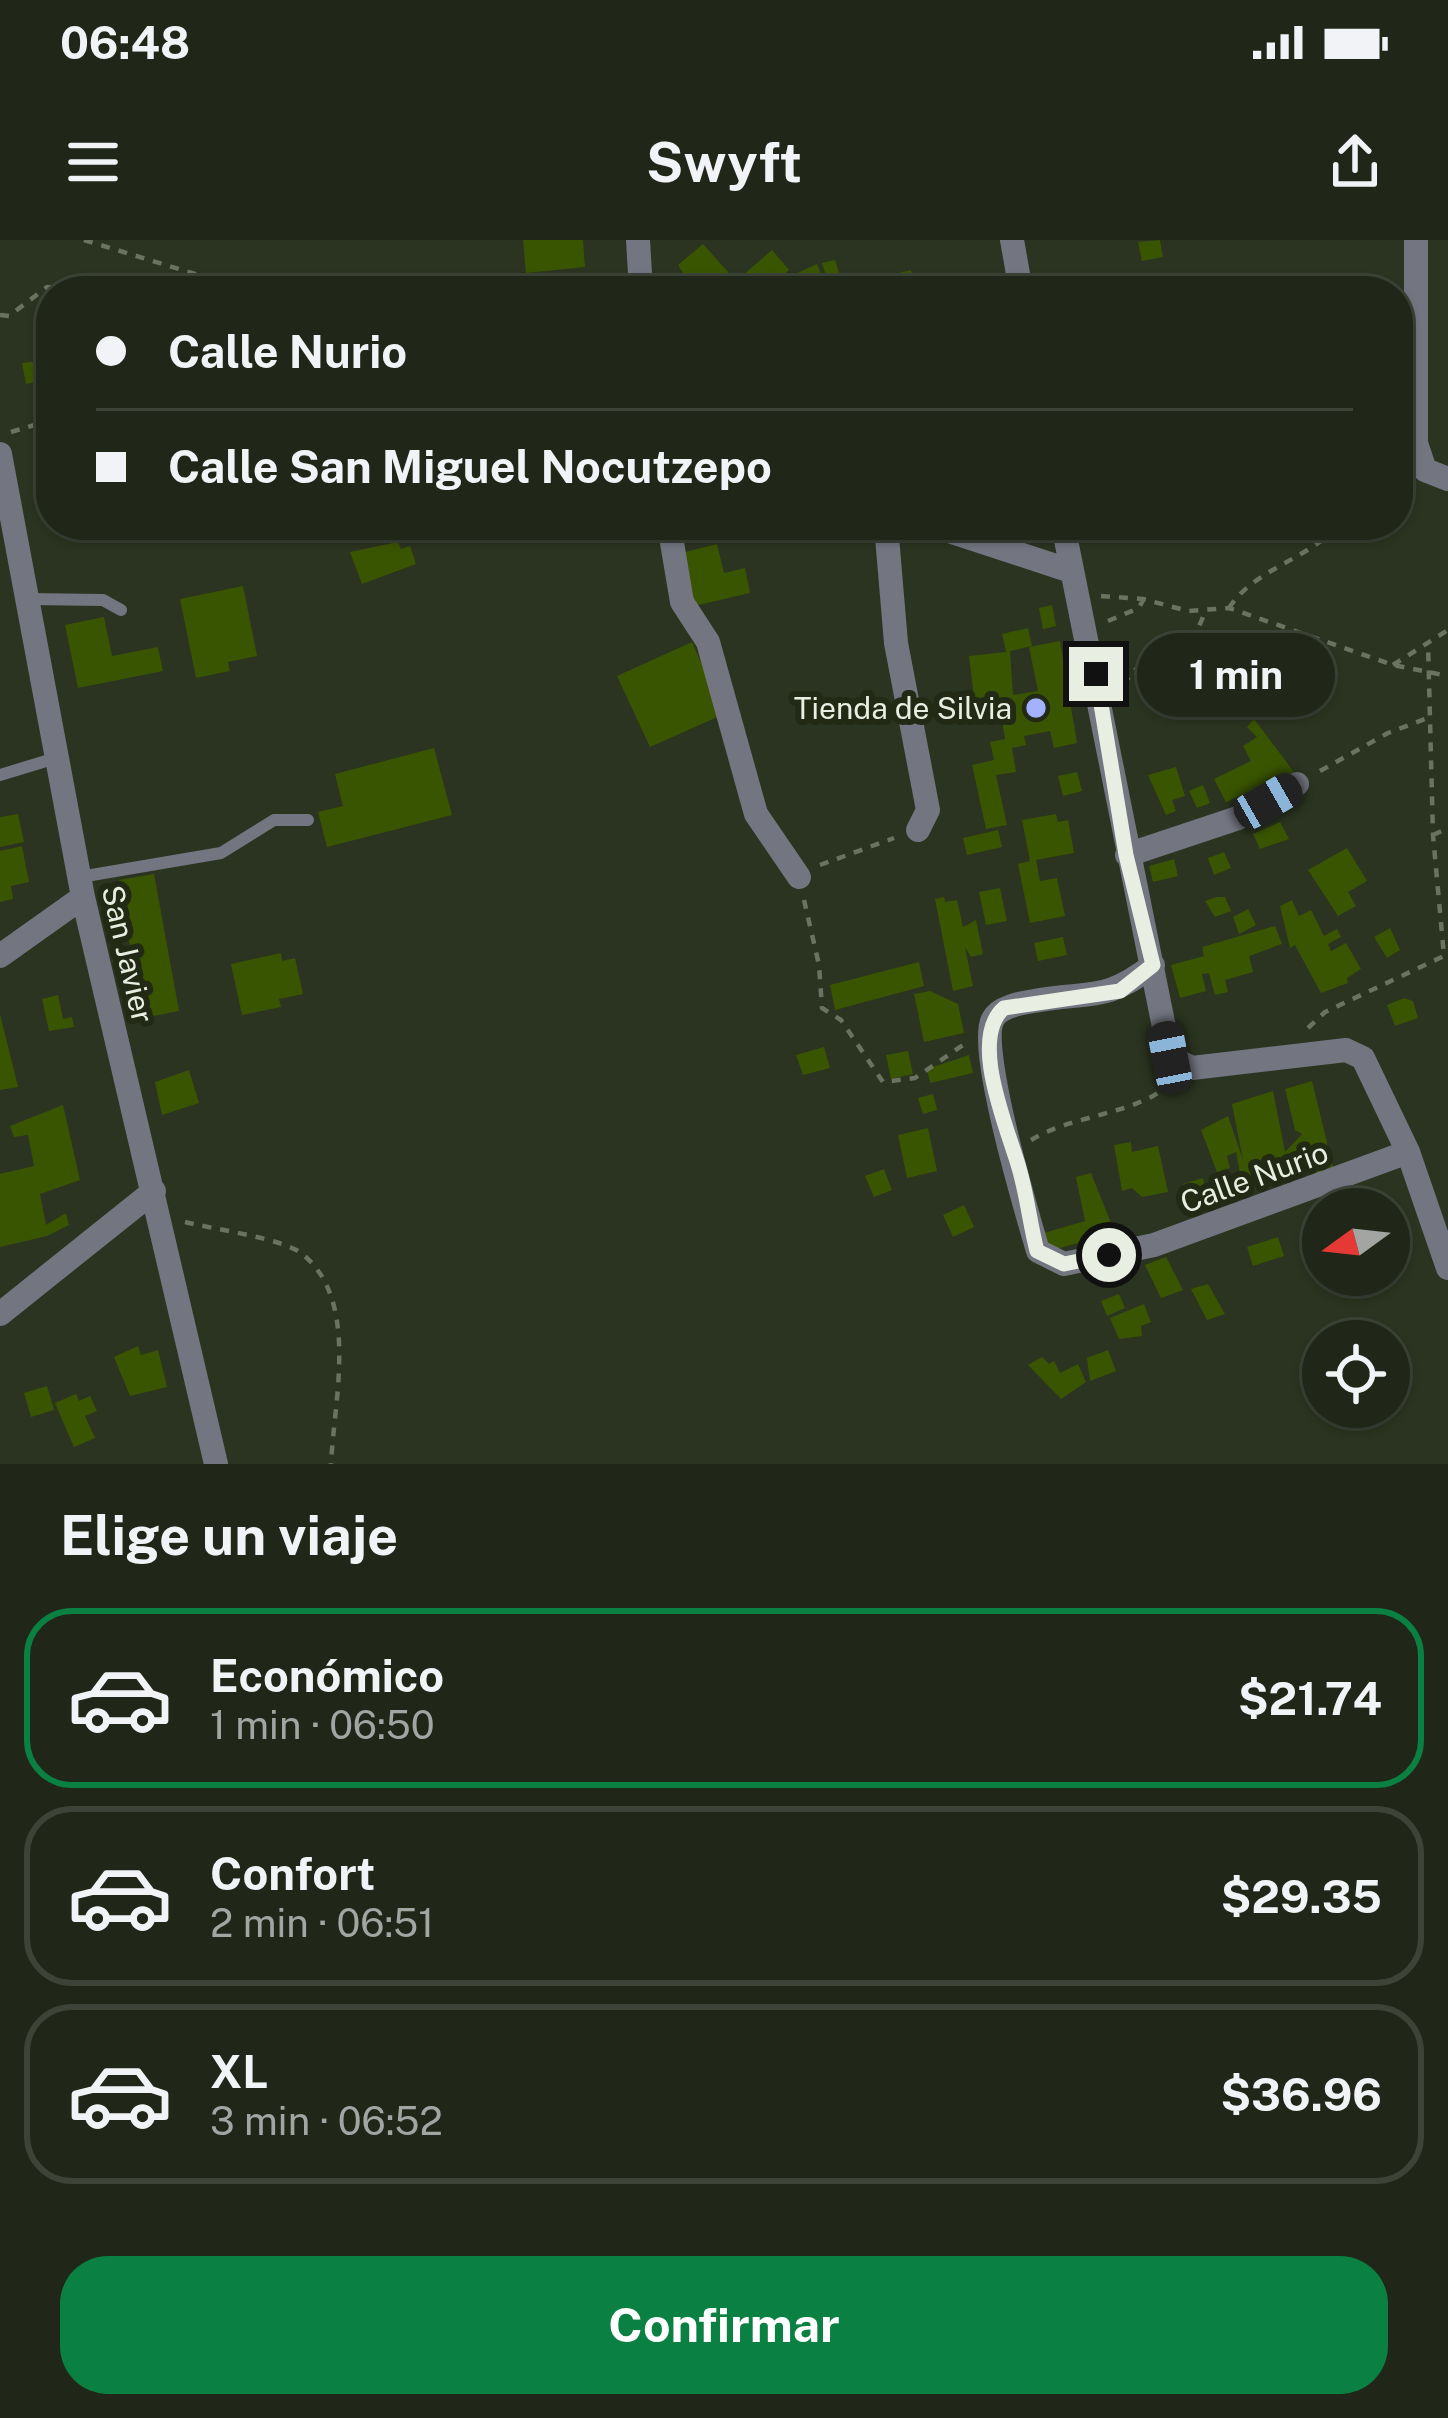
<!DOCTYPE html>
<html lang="es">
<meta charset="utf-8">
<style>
:root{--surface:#202718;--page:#282f21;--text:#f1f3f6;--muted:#a2a5a2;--line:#3d4437;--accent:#0b8043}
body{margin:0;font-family:"Public Sans",sans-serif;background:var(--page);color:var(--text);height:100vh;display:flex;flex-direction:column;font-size:45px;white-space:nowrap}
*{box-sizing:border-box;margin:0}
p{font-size:39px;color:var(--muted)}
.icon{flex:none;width:66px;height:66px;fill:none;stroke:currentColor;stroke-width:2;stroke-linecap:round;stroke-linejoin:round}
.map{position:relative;height:1224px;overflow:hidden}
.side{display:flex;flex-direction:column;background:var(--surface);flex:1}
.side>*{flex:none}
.guide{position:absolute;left:36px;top:36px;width:1377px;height:264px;border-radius:48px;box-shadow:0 3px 9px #0004,0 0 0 3px var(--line);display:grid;align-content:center;height:264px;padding:0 60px;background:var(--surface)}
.needle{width:78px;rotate:255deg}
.buttons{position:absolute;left:1302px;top:948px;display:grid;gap:24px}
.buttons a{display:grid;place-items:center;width:108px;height:108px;border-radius:50%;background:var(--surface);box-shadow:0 3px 9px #0004,0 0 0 3px var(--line);font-size:60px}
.end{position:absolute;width:54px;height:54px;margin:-27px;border:15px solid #e8efe2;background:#111;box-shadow:0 0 0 6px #111}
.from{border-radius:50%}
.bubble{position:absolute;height:84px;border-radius:42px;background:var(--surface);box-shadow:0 3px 9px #0004,0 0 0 3px var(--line);font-size:39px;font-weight:700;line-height:84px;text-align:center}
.car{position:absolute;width:36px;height:72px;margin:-36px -18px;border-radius:15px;box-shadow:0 0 9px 3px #0007;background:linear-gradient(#222 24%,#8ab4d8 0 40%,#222 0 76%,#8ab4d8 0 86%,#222 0)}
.guide b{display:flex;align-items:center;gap:42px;height:114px;font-size:45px}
.guide b+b{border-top:3px solid var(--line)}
.guide i{width:30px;height:30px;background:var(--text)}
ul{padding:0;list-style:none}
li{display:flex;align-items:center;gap:36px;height:180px;margin:0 24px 18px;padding:0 36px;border:6px solid var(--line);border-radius:48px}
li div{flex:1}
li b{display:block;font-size:45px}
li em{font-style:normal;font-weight:700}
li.active{border-color:var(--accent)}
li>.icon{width:108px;height:108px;stroke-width:1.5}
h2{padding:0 60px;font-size:54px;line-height:144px}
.button{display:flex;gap:24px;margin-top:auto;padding:24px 60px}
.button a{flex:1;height:138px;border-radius:48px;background:var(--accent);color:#fff;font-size:48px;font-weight:700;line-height:138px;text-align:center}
.status{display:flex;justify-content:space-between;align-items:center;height:84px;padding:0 60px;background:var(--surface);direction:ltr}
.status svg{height:33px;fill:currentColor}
header{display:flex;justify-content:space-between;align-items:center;height:156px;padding:0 60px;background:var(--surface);font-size:54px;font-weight:700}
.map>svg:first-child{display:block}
</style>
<div class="status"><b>06:48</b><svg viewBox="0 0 49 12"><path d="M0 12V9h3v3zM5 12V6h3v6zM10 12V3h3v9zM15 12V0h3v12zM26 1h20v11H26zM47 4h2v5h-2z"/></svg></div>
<header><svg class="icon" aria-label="menu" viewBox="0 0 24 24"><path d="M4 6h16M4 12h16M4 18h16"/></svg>Swyft<svg class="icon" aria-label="share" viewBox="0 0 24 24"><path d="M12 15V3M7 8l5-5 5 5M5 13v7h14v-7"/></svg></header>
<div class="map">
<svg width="1448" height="1224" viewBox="0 0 1448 1224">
<rect width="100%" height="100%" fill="#2b3420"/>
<!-- building -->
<path fill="#3a5501" d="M523,0H583L585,27L526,33Z
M1160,0L1163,17L1142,21L1138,2Z
M703,4L736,41L772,10L789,30L781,37L793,51H731L727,46L694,51L678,25Z
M835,20L843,46L830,49L822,23Z
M817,24L822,36L798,47L793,35Z
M911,30L916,51H895V34Z
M39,121L41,141L26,144L22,123Z
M689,285H716L717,293L690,297Z
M398,302L401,309L410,306L416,324L362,344L350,312Z
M717,304L724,333L745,328L750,353L690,367L677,314Z
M243,346L257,416L228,422L230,431L196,438L180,359Z
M1052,365L1056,386L1043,389L1039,368Z
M104,377L112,416L158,407L163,431L78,448L65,385Z
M1028,388L1032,406L1010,411L1013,455L1038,451L1029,407L1060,401L1077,503L1054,508L1050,491L1024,496L1026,505L1012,508L1016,532L996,535L1007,585L986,589L972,525L994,520L990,502L1005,499L1002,480L977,482L969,416L1006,412L1002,394Z
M692,402L724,474L650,507L617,436Z
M1254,479L1294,532L1226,562L1214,539L1251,521L1243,506L1257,497L1247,487Z
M434,508L452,575L327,607L318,572L343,566L335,534Z
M1176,527L1185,556L1172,560L1176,571L1166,575L1148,535Z
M1077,532L1082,551L1063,556L1058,536Z
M1203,545L1210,563L1197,568L1189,551Z
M18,574L24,602L0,607V577Z
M1056,574L1058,582L1068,580L1074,613L1036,620L1040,641L1057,638L1065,676L1030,683L1018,624L1030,621L1022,580Z
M1280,582L1289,599L1260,609L1253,594Z
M998,590L1002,607L967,615L963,598Z
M22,606L29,642L11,646L13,659L0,662V611Z
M1347,608L1367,641L1348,652L1356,666L1338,676L1308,630Z
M1224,612L1231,628L1214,635L1208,618Z
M1174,619L1178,636L1153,642L1149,626Z
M154,634L179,771L143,778L118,640Z
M1000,648L1007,681L986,685L979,652Z
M944,657L945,662L957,660L963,687L976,680L983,714L971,717L965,707L973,746L953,751L935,659Z
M1217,657H1225L1231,671L1215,677L1205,661Z
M1292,660L1299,676L1311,670L1324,696L1337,689L1341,697L1328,704L1331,711L1346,703L1361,729L1347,738L1348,743L1321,753L1295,705L1290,708L1280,666Z
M1248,669L1256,685L1239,694L1233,677Z
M1275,686L1282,704L1249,716L1253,732L1225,740L1228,752L1215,755L1209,733L1202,734L1206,751L1180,758L1171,725L1204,716L1202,707Z
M1390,688L1400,710L1387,718L1374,697Z
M1063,697L1067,715L1038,721L1034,703Z
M281,713L282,721L295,718L303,754L279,759L281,767L242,775L231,724Z
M919,722L924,746L835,770L830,745Z
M930,751L958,764L964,793L924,802L914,754Z
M58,755L63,779L72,777L74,787L49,791L42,759Z
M1404,758L1413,761L1418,778L1395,786L1387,765Z
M0,774L18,847L0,850Z
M824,807L830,828L803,835L796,815Z
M908,811L913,834L891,839L886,815Z
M969,815L973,833L930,843L927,829Z
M189,830L199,863L162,875L155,842Z
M1312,841L1334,931L1314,936L1312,927L1295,930L1296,936L1232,956L1228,936L1240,933L1236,912L1227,916L1230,928L1217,932L1201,890L1228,876L1243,920L1232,864L1273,851L1285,912L1302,894L1295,890L1285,849Z
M933,854L937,870L923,874L918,858Z
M63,865L80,940L40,954L46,985L66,973L69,985L47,996L0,1007V934L34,926L28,895L14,897L10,886Z
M928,888L937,931L907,938L898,895Z
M1131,902L1132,912L1158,906L1168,952L1142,957L1132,948L1122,951L1114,905Z
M884,929L892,950L874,957L865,936Z
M1091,933L1115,993L1049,1011L1044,993L1085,981L1076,937Z
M1203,938L1209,963L1189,968L1183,944Z
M1379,951L1381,960L1369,964L1371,969H1335Z
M964,965L974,987L953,997L943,975Z
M1278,997L1284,1016L1253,1026L1247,1007Z
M1166,1017L1183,1050L1161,1058L1145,1025Z
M1337,1035H1382V1036L1332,1051L1329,1040Z
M1208,1044L1225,1074L1207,1080L1191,1049Z
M1119,1054L1125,1068L1107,1076L1101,1061Z
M1144,1064L1151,1082L1141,1086L1142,1096L1119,1099L1110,1078Z
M138,1106L141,1115L158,1110L167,1147L130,1156L114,1117Z
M1108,1110L1116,1131L1090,1141L1087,1118Z
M1042,1117L1049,1124L1054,1121L1060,1133L1078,1124L1086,1142L1061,1159L1028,1125Z
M47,1146L54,1170L31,1177L24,1153Z
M76,1154L79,1161L90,1156L97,1171L85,1176L95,1198L74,1207L55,1163Z"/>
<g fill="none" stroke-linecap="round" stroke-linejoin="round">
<!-- path -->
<path stroke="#6a7361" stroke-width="4.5" stroke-dasharray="9 9" stroke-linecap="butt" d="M84,0L251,51
M0,75L9,76L47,47L89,51
M11,192L51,180
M1101,356L1143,359L1188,371L1229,368L1393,425L1448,436
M1229,368C1254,329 1307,320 1339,285
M1108,381L1139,368L1143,360
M1393,425L1448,390
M1123,444L1136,429L1184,422L1206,370
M1320,531L1388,493L1433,476
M1433,595L1448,588
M820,625L894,598
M804,660L819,725L822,768L841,780L883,842L915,838L963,805
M1308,788L1325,772L1444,716L1433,595L1428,403
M1031,900C1071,875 1139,874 1169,844
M185,982C212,989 281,998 301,1013C360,1059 334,1159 331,1224"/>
<!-- lane -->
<path stroke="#737580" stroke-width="12" d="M28,359L103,360L121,370
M0,535L56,518
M80,637L221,613L274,580H308"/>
<!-- street -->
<path stroke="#737580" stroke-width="24" d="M638,0L641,51
M1012,0L1021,51
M1416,0V203L1425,230L1448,239
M0,214L83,657L216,1224
M669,285L682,362L708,402L756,574L799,637
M886,285L896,403L928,570L918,590
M931,285L1071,331
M1063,285L1170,817L1192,828L1346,810L1363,818L1408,912L1448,1028
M1127,615L1238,578L1297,544
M0,716L83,657
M1153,725C1105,763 1088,751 1034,761C1021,763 999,767 993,779C977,806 1027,973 1038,1011L1064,1024L1154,1005L1408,912
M0,1074L154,951"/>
</g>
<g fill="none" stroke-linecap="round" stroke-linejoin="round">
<!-- route -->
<path stroke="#e8efe2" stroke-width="15" d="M1096,434L1126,615L1153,725L1120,751L1004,768C968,799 1008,889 1019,928C1027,955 1030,984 1037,1011L1064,1024L1109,1015"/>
</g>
<!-- markers -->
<circle fill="#a4b1fc" stroke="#222a16" stroke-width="4.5" cx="1036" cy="468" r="12"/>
<g text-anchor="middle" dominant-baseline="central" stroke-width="12" stroke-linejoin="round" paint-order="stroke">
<!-- poi labels -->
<g font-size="30" fill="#e8efe2" stroke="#222a16" text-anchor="end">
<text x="1012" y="468">Tienda de Silvia</text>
</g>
<!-- street labels -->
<g font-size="30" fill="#e8efe2" stroke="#222a16">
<text transform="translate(128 714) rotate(77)">San Javier</text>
<text transform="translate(1254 937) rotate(-20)">Calle Nurio</text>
</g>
</g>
</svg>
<div class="buttons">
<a><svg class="needle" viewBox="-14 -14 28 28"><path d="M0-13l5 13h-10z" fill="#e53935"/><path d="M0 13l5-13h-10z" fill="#a2a5a2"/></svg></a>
<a><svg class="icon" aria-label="locate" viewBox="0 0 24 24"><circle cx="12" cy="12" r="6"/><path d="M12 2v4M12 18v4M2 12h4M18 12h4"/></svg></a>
</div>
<i class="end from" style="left:1109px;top:1015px"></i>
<i class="end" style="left:1096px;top:434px"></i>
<div class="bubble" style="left:1137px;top:393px;width:198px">1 min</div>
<i class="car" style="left:1268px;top:561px;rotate:60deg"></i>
<i class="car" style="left:1170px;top:817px;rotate:349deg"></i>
<div class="guide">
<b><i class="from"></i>Calle Nurio</b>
<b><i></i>Calle San Miguel Nocutzepo</b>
</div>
</div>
<section class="side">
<h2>Elige un viaje</h2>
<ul>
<li class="active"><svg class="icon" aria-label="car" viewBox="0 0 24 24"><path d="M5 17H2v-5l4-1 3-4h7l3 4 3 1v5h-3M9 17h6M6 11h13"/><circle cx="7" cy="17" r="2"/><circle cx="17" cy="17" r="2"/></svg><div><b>Económico</b><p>1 min · 06:50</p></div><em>$21.74</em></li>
<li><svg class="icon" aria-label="car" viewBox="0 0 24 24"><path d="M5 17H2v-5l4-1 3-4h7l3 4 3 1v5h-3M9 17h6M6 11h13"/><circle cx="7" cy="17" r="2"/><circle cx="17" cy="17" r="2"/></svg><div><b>Confort</b><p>2 min · 06:51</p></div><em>$29.35</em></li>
<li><svg class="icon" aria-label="car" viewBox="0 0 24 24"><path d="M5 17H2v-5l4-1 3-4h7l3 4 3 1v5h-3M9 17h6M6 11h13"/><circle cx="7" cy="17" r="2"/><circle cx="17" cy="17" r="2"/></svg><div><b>XL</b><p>3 min · 06:52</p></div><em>$36.96</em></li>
</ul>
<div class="button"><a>Confirmar</a></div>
</section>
